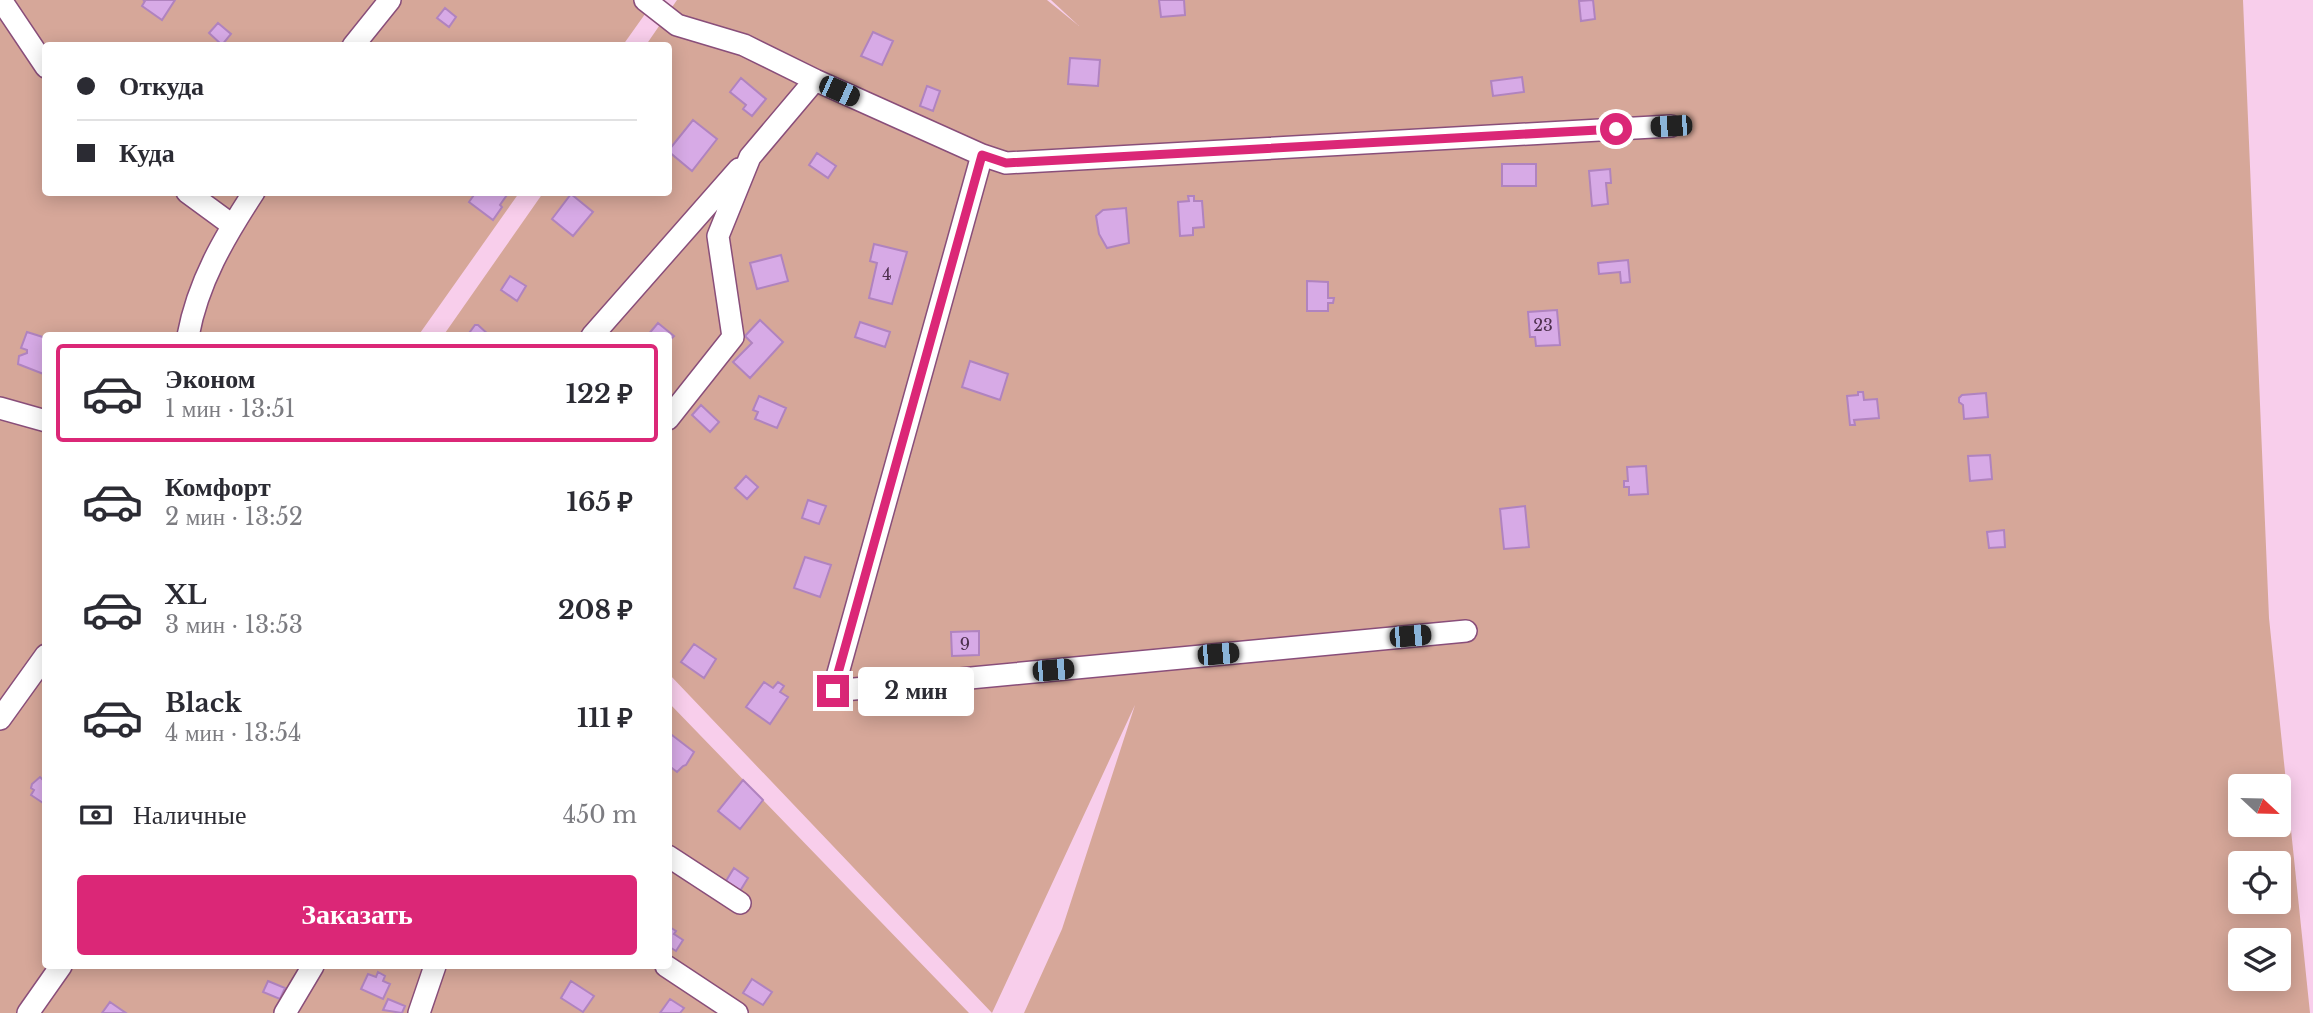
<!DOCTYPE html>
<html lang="ru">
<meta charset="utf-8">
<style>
:root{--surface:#fff;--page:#f2f2f3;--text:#2b2b33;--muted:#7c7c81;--line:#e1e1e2;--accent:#db2777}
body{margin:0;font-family:"Libre Baskerville",serif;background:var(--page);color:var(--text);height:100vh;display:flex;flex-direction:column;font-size:26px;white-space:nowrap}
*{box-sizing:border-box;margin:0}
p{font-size:23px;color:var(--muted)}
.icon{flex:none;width:38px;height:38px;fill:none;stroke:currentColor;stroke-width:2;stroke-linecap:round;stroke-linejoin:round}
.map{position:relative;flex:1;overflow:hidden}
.panel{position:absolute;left:42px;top:332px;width:630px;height:637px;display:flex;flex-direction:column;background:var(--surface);border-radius:7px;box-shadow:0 4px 18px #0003}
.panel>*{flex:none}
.top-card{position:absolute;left:42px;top:42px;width:630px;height:154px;border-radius:7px;box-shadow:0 4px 18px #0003;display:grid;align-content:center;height:154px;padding:0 35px;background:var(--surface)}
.needle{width:46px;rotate:112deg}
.tools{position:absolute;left:2228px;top:774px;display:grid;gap:14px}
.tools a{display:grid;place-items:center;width:63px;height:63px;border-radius:7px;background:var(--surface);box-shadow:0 4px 18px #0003;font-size:35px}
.end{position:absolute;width:32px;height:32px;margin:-16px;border:9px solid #db2777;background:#fff;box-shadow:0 0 0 4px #fff}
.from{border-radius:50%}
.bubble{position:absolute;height:49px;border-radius:7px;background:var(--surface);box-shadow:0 4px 18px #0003;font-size:23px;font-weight:700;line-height:49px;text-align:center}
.car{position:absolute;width:21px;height:42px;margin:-21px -10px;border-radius:9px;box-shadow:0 0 5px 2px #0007;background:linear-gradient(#222 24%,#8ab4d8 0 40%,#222 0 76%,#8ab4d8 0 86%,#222 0)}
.top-card b{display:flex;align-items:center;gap:24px;height:66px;font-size:26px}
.top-card b+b{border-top:2px solid var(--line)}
.top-card i{width:18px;height:18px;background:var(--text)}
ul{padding:12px 0 0;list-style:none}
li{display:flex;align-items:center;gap:21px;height:98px;margin:0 14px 10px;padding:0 21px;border:4px solid transparent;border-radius:7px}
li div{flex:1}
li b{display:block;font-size:26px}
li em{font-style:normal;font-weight:700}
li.active{border-color:var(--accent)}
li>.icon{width:63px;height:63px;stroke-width:1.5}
.pay{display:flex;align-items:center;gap:18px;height:77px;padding:0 35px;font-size:26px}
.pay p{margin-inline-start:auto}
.action{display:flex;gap:14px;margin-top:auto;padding:14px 35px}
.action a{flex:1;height:80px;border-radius:7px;background:var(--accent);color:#fff;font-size:28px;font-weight:700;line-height:80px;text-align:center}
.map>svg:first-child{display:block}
</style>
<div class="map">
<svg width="2313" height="1013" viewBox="0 0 2313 1013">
<rect width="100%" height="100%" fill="#f8ceeb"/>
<!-- green -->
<path fill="#d6a799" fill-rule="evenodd" d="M0,0H655L623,45L46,46V192L519,193L418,336H46V966H668L669,703L969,1013H0Z
M677,0H1047L1079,26L1051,0H2243L2269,618L2310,1013H1024L1062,929L1135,705L992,1013L669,674L668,336H443L543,193L668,192V46L646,45ZM2240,786H2278V824H2240ZM2240,863H2278V901H2240ZM2240,940H2278V978H2240Z"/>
<!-- building -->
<path fill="#d7aae6" stroke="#b083bf" stroke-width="2" d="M143,0H175L162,20L142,6L145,1Z
M1159,0H1184L1185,15L1161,17Z
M1593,0L1595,19L1581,21L1579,1Z
M445,8L456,17L449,27L437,18Z
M218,23L231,34L222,45L209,33Z
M873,32L893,41L882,65L861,56Z
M1070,58L1100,60L1098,86L1068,84Z
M1522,77L1524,92L1493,96L1491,81Z
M741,78L766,99L752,116L743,109L746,105L730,92Z
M927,86L940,91L933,111L920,106Z
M693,120L717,139L692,171L668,151Z
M817,153L836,166L828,178L809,165Z
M1502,164H1536V186H1502Z
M1610,169L1611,183H1606L1608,204L1592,206L1589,171Z
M476,192H509L500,205L502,207L493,220L469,202Z
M571,194L593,212L573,236L552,219Z
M1188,196H1194V201H1202L1204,227L1193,228V235L1180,236L1178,202L1189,201Z
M1126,208L1129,243L1107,248L1099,234L1096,216L1103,210Z
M874,244L907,252L892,304L869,298L877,263L870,261Z
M781,255L788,281L757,289L750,263Z
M1628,260L1630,282L1621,283L1620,272L1599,274L1598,263Z
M510,276L526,286L517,301L501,290Z
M1307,281L1328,282V298H1334L1333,303H1328V311H1307Z
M1557,310L1560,345L1536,346L1535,337H1530L1528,312Z
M760,320L783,342L750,378L733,362L752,343L745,336Z
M860,322L890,332L885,347L855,337Z
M658,323L674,336L668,342V336H647Z
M475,325H478L490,336H467Z
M27,332L46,338V375L18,364L19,356L27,353V350L21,348Z
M970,361L1008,374L1000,400L962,387Z
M1858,392H1863L1864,400L1877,399L1879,418L1854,420L1855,425H1850L1847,396L1858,395Z
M1986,393L1988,417L1964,419L1963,405L1959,402V398L1962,395Z
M759,396L786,408L777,428L755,419L758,412L753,410Z
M701,405L719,422L710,432L692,415Z
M1990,455L1992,479L1970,481L1968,456Z
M1646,466L1648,494L1629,495V487H1624V481H1628L1627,467Z
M746,476L758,487L747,499L735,488Z
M808,500L826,506L819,524L802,518Z
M1525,506L1529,547L1504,549L1500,509Z
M2004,530L2005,547L1989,548L1987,532Z
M805,557L831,565L820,597L794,588Z
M979,631V655L952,656L951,632Z
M694,644L716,659L704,678L681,662Z
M764,682L773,688L778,682L784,686L780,692L788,697L770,724L746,707Z
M668,732L694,752L686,765L683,766L677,772L668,765Z
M45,775H46V805L31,795L34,790L31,788L32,784L40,777L42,779Z
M743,780L763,800L740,829L718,811Z
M734,868L748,878L740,891L726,881Z
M668,926L676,931L674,934L683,940L676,951L668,946Z
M378,972L385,976L383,981L390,984L383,999L361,989L368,974L376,977Z
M752,979L772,992L763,1005L743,993Z
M268,981L285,988L280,999L263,992Z
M571,981L594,996L583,1012L561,998Z
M388,999L405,1006L402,1013L383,1010Z
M670,999L684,1008L680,1013H660Z
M110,1002L126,1013H102Z"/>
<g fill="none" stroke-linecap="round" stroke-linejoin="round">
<!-- minor casing -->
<g stroke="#894e7a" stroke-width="24">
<path id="minor" d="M1,0L46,67
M645,0L677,25L744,45L815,80L750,157L718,236L733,337L668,419
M353,46L390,0
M815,80L982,155L833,691L1466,631
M982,155L1006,163L1671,126
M187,192L232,225
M188,336C198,282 224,238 254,192
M592,336L739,169
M0,408L46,421
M0,719L46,655
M668,856L740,903
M666,966L737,1013
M28,1013L61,966
M285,1013L313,966
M419,1013L435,966"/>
</g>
<!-- minor -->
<use href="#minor" stroke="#fff" stroke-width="21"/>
</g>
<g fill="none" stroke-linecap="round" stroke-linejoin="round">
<!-- route -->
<path stroke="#db2777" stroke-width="9" d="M833,691L982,155L1006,163L1616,129"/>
</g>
<g text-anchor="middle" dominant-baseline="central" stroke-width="7" stroke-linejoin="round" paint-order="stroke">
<!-- number labels -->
<g font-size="16" fill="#4c2f4c">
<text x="887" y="274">4</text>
<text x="1543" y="325">23</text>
<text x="965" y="644">9</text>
</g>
</g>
</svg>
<div class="tools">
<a><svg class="needle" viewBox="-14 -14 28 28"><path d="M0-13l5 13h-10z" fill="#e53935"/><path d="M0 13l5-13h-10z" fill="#7c7c81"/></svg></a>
<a><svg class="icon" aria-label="locate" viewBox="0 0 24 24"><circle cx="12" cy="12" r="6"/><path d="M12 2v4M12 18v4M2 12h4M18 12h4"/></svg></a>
<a><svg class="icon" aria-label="layers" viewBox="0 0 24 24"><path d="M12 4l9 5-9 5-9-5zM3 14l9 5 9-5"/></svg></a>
</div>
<i class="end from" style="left:1616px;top:129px"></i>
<i class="end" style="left:833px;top:691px"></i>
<div class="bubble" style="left:858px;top:667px;width:116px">2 мин</div>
<i class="car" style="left:839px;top:91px;rotate:114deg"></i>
<i class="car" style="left:1671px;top:126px;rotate:267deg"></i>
<i class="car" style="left:1410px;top:636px;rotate:85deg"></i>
<i class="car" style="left:1218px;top:654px;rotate:85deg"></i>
<i class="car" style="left:1053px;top:670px;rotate:85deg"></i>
<div class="top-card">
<b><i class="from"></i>Откуда</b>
<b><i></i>Куда</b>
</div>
<section class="panel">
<ul>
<li class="active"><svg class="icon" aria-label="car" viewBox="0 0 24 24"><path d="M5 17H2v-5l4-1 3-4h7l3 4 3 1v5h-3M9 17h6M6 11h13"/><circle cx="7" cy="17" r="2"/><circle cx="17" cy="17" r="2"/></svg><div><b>Эконом</b><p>1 мин · 13:51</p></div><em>122 ₽</em></li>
<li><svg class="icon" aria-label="car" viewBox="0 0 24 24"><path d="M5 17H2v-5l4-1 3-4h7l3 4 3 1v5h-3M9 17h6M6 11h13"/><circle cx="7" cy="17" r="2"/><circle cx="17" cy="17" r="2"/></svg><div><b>Комфорт</b><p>2 мин · 13:52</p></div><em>165 ₽</em></li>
<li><svg class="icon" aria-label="car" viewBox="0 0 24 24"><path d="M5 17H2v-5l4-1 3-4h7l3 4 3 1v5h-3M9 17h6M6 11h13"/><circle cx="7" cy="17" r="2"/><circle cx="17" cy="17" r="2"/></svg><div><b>XL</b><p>3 мин · 13:53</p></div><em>208 ₽</em></li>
<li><svg class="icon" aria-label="car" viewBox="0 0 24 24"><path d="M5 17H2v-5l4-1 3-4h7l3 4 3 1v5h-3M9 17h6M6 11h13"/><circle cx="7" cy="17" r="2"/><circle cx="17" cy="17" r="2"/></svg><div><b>Black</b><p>4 мин · 13:54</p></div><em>111 ₽</em></li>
</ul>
<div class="pay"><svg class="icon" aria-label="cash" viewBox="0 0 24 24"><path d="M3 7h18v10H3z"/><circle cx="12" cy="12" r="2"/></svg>Наличные<p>450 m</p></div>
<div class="action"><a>Заказать</a></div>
</section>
</div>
